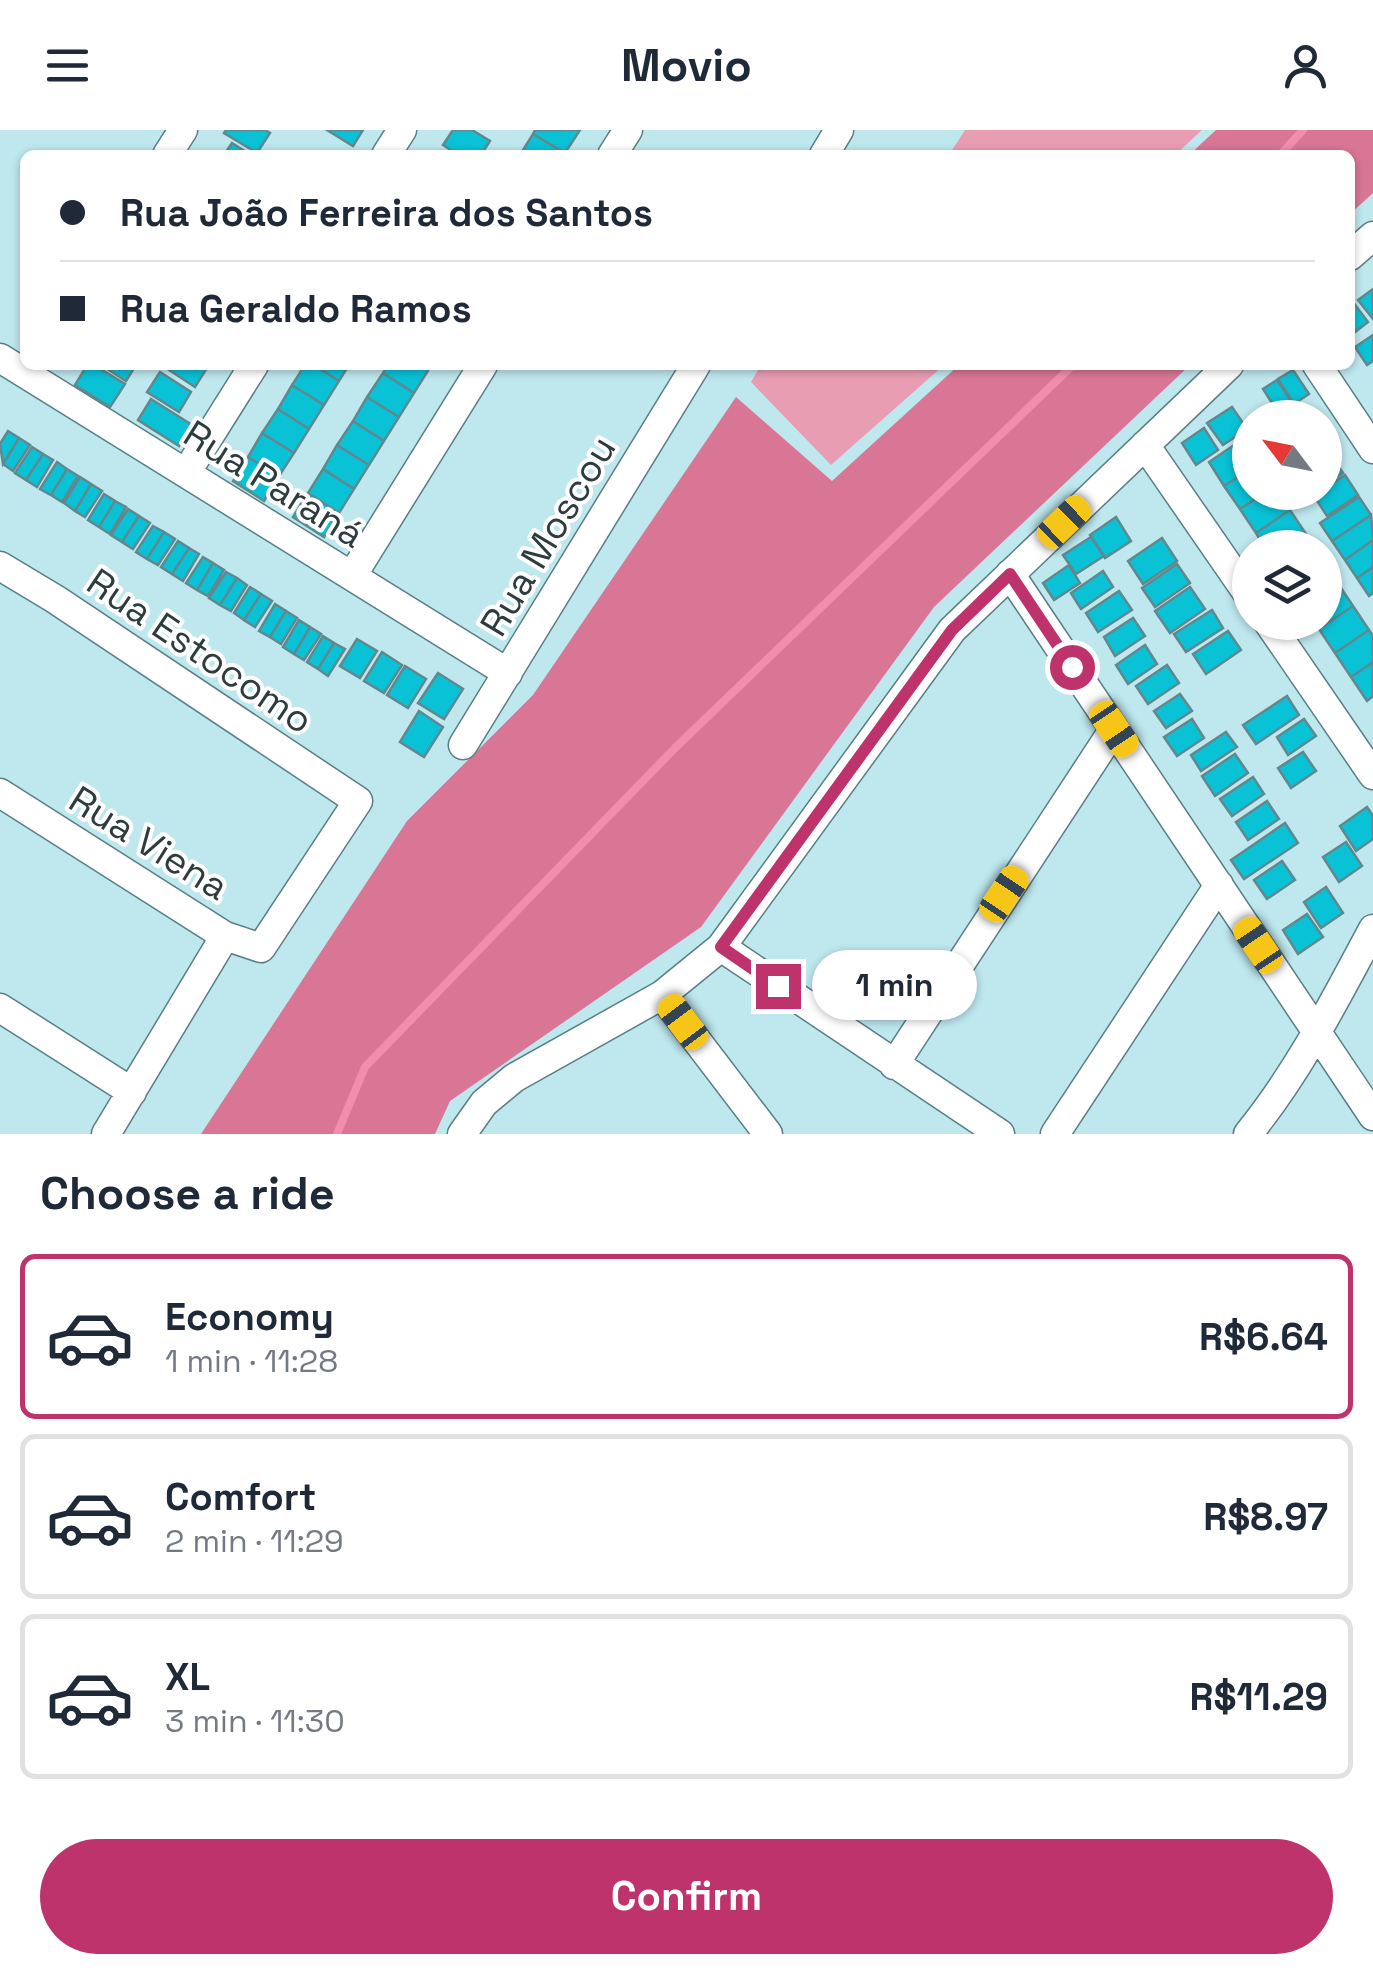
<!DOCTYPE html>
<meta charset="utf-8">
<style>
:root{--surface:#fff;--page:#f2f2f3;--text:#1f2937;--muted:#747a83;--line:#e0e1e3;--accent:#be336c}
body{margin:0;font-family:"Space Grotesk",sans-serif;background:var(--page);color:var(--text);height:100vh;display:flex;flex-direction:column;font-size:38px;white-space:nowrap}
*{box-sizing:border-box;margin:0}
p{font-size:32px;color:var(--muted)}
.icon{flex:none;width:55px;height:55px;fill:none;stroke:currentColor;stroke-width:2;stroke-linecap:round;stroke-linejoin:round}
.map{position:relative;height:1004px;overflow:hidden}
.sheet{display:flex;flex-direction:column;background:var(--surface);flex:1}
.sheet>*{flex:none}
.guide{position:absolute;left:20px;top:20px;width:1335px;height:220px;border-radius:15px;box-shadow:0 2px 8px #0004;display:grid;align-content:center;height:220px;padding:0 40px;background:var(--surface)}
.needle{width:65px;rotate:302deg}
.controls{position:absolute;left:1232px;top:270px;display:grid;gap:20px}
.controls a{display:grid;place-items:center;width:110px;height:110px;border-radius:50%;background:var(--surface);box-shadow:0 2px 8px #0004;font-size:50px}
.end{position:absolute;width:45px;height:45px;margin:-22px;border:12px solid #be336c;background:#fff;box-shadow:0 0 0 5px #fff}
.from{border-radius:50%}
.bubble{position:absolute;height:70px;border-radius:35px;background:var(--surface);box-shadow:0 2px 8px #0004;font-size:32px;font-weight:600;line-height:70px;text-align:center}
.car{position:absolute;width:30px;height:60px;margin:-30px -15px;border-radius:12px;box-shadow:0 0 8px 2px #0007;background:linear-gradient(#f5c518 24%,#345 0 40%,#f5c518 0 76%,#345 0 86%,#f5c518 0)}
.guide b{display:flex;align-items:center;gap:35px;height:95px;font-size:38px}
.guide b+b{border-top:2px solid var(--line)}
.guide i{width:25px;height:25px;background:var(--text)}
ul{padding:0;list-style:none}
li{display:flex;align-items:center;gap:30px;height:165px;margin:0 20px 15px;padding:0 20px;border:5px solid var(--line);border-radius:15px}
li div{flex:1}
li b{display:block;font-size:38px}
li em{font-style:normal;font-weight:600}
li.selected{border-color:var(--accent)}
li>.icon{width:90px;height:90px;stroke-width:1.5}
h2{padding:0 40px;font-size:45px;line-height:120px}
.primary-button{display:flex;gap:20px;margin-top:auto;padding:20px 40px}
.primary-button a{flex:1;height:115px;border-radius:60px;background:var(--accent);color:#fff;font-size:40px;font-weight:600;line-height:115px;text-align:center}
header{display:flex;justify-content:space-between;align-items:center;height:130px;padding:0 40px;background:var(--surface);font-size:45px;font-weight:600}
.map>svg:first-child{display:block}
</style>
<header><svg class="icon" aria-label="menu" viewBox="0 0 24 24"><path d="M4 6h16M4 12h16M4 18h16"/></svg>Movio<svg class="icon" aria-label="person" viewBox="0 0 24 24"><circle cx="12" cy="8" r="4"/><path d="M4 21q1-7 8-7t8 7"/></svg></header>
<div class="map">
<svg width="1373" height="1004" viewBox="0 0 1373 1004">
<rect width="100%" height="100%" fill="#bee7ee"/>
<!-- green -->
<path fill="#e89db3" d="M965,0H1202L1175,25H949Z
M761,235H944L831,335L751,252Z"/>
<!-- forest -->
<path fill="#d97696" d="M1216,0H1373V63L1350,84V25H1189Z
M959,235H1190L934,477L701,797L450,971L435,1004H201L407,691L533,565L736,267L832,351Z"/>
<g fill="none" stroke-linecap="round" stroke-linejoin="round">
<!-- stream -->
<path stroke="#f28dad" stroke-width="8" d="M1280,25L1303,0
M337,1004L365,937L675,618L1073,235"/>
</g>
<!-- building -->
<path fill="#09c2d6" stroke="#61888e" stroke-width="2.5" d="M226,0H265L270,3L257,23L224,3Z
M327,0H363L353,16Z
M453,0H472L490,11L481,25H458L443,15Z
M535,0H580L565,23L533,4Z
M533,4L565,23L563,25H520Z
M232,13L251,25H224Z
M1373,159V189L1358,170Z
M1350,168L1368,192L1350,206Z
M1373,205V231L1367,235L1355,217Z
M87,235H94L125,254L110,277L75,255Z
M101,235H136L126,251Z
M202,235L207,238L195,257L163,236Z
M305,235H314L339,251L324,275L292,255Z
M314,235H349L339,251Z
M388,235H423L429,239L414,263L383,243Z
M1293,240L1309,264L1294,274L1278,249Z
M160,242L191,262L179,282L147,262Z
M383,243L414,263L399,287L367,267Z
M1277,250L1293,274L1279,284L1263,259Z
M292,255L324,275L309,299L278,279Z
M367,267L399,287L384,311L353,291Z
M151,269L192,295L179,316L138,290Z
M1232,277L1247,299L1223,315L1207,293Z
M278,279L309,299L294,323L262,303Z
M353,291L384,311L369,335L337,315Z
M1204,298L1218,320L1196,335L1182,313Z
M8,301L19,308L3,334L0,314Z
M262,303L294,323L279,346L248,327Z
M19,308L30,315L13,341L3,334Z
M1243,309L1250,320V339L1224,356L1209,332Z
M337,315L369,335L354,359L323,339Z
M32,317L43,324L26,350L15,343Z
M1329,322L1343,343L1325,355V325Z
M43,324L53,330L37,357L26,350Z
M248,327L279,346L264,371L233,351Z
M57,332L67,339L51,365L40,359Z
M67,339L78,346L62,372L51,365Z
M323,339L354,359L339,383L308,363Z
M1250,339V362H1266L1240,379L1224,356Z
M1345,345L1358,365L1327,386L1314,366L1325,362V358Z
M80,347L91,354L75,381L64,373Z
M91,354L102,361L85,387L75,381Z
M1266,362H1278L1290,380L1256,403L1240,379Z
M308,363L339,383L324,407L293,387Z
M104,364L115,371L99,397L88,390Z
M1359,367L1371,385L1332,411L1320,393Z
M115,371L126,377L110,404L99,397Z
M128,379L139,386L122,412L111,405Z
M1290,380L1306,404L1287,418H1265L1256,403Z
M1371,385L1373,410L1345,430L1332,411Z
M139,386L150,393L133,419L122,412Z
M1116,387L1131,411L1105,428L1090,405Z
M153,396L164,402L147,429L136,422Z
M164,402L175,409L158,435L147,429Z
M1306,404L1314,418H1287Z
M1091,407L1104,426L1076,444L1063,425Z
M1162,408L1177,431L1143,454L1128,431Z
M1373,410V437L1357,448L1345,430Z
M178,411L189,418L172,444L161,437Z
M189,418L199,424L183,451L172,444Z
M203,427L213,433L197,460L186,453Z
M213,433L224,440L208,466L197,460Z
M1177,434L1190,453L1155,477L1142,458Z
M1325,434L1337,452L1325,461Z
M1069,435L1080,453L1054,470L1043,453Z
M1373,437V463L1369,466L1357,448Z
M1103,441L1113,457L1081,479L1071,463Z
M226,442L237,448L220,475L209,468Z
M237,448L247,455L231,481L220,475Z
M1337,452L1353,476L1319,499L1315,492H1325V461Z
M250,457L261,464L244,490L234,483Z
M1190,457L1205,479L1170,503L1155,481Z
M1119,461L1132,480L1098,502L1086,483Z
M261,464L272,471L255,497L244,490Z
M275,474L286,481L270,507L259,501Z
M1353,476L1369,500L1335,523L1319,499Z
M1212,480L1223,498L1186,522L1174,504Z
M286,481L297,488L281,514L270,507Z
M1133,488L1145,506L1115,526L1104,507Z
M299,490L310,497L294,524L283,517Z
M310,497L321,504L304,530L294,524Z
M1369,500L1373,506V532L1351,547L1335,523Z
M1228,501L1241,520L1206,544L1193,524Z
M323,506L334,513L318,539L307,532Z
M357,509L377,521L360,548L340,536Z
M334,513L345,519L328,546L318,539Z
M1145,515L1157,534L1128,554L1116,535Z
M382,522L402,535L384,563L364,551Z
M1373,532V566L1367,571L1351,547Z
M1167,535L1179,553L1148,574L1136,556Z
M405,536L426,549L408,578L387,565Z
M438,543L463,559L444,589L418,573Z
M1180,564L1192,581L1166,598L1154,581Z
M1287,566L1299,585L1256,614L1243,595Z
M419,581L443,597L424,627L400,612Z
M1192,589L1204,608L1177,626L1164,607Z
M1304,589L1316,606L1288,625L1277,607Z
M1226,602L1237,617L1201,641L1191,625Z
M1303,622L1316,641L1291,658L1278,638Z
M1235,624L1248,643L1215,666L1202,646Z
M1253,647L1264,664L1232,686L1220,669Z
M1267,671L1279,689L1248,710L1236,692Z
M1367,677L1373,686V709L1356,721L1340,696Z
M1285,693L1298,713L1244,749L1231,730Z
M1346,712L1362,736L1339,752L1323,727Z
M1282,731L1295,750L1267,769L1254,750Z
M1326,757L1343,783L1321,798L1304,772Z
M1307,784L1323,807L1298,824L1283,800Z"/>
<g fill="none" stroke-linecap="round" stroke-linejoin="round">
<!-- minor casing -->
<g stroke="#597f85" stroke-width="31">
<path id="minor" d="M167,25L183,0
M386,25L402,0
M612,25L628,0
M824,25L839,0
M1350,126L1373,106
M0,228L508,543
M1317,235L1373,319
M1145,315L1250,467
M186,343L254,235
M0,436L55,469L358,671L261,818L225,806L0,663
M1010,444L1373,986
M352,446L483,235
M1268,492L1373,645
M463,615L696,235
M721,817L1000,1004
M662,865L768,1004
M0,878L132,962
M894,935L1114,599
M106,1004L225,806
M462,1004L484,973L514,948L662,865L721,817L952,500L1229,235
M1055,1004L1219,755
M1248,1004C1299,941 1335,870 1373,799"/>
</g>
<!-- minor -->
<use href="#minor" stroke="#fff" stroke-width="28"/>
</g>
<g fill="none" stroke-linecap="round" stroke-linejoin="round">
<!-- route -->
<path stroke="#be336c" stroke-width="12" d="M778,856L721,817L952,500L1010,444L1072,537"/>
</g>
<g text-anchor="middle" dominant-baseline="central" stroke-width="8" stroke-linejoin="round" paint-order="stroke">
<!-- street labels -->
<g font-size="38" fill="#2c3c3f" stroke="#fff">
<text transform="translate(274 354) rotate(32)">Rua Paraná</text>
<text transform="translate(548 406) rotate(-59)">Rua Moscou</text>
<text transform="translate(200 521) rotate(34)">Rua Estocomo</text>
<text transform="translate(149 713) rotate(32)">Rua Viena</text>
</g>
</g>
</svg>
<div class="controls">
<a><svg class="needle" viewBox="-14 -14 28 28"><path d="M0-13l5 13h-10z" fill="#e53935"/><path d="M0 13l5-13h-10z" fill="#747a83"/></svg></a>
<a><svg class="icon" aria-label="layers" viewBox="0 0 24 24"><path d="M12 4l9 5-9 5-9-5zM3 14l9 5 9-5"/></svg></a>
</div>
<i class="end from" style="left:1072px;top:537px"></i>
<i class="end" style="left:778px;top:856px"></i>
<div class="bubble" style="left:812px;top:820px;width:165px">1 min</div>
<i class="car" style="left:1064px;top:392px;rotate:46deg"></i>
<i class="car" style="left:1114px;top:599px;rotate:146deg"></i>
<i class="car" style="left:1004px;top:764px;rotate:34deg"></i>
<i class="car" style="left:1258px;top:815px;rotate:326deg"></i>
<i class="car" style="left:683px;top:892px;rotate:323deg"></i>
<div class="guide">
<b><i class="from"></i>Rua João Ferreira dos Santos</b>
<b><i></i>Rua Geraldo Ramos</b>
</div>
</div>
<section class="sheet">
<h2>Choose a ride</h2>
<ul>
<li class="selected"><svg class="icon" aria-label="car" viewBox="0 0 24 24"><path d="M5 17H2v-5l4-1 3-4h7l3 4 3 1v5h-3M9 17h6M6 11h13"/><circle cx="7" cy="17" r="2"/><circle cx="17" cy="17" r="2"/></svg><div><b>Economy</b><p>1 min · 11:28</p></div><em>R$6.64</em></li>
<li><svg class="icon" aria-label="car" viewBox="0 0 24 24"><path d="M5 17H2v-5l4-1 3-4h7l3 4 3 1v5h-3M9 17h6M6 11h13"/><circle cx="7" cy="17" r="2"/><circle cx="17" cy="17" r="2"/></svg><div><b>Comfort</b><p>2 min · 11:29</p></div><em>R$8.97</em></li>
<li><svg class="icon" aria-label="car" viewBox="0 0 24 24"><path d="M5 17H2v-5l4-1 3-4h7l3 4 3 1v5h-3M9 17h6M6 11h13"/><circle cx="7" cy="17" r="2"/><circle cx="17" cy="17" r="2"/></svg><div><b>XL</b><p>3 min · 11:30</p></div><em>R$11.29</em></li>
</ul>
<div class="primary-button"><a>Confirm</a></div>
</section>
